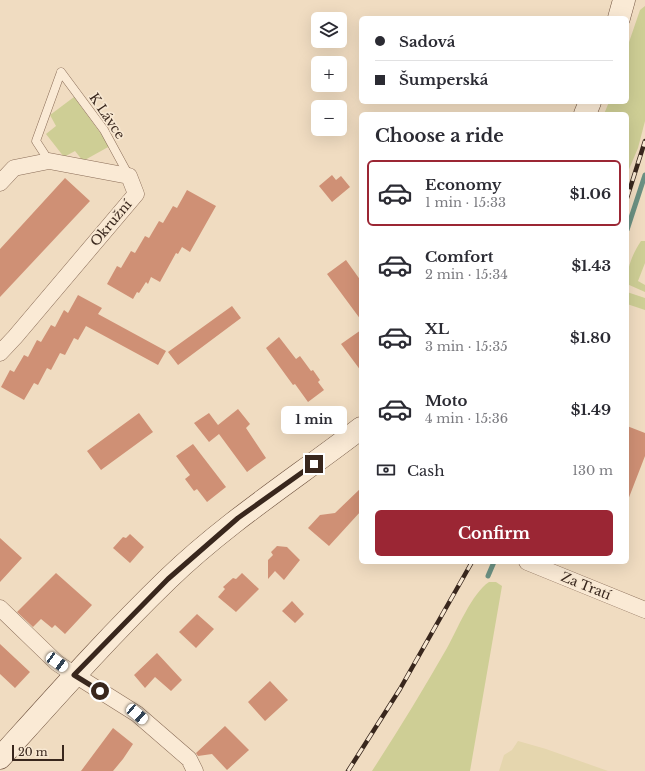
<!DOCTYPE html>
<meta charset="utf-8">
<style>
:root{--surface:#fff;--page:#f2f2f3;--text:#2b2b33;--muted:#7c7c81;--line:#e1e1e2;--accent:#9b2634}
body{margin:0;font-family:"Libre Baskerville",serif;background:var(--page);color:var(--text);height:100vh;display:flex;flex-direction:column;font-size:15px;white-space:nowrap}
*{box-sizing:border-box;margin:0}
p{font-size:13px;color:var(--muted)}
.icon{flex:none;width:22px;height:22px;fill:none;stroke:currentColor;stroke-width:2;stroke-linecap:round;stroke-linejoin:round}
.map{position:relative;flex:1;overflow:hidden}
.panel{position:absolute;left:359px;top:112px;width:270px;height:452px;display:flex;flex-direction:column;background:var(--surface);border-radius:6px;box-shadow:0 4px 16px #0002}
.panel>*{flex:none}
.hud{position:absolute;left:359px;top:16px;width:270px;height:88px;border-radius:6px;box-shadow:0 4px 16px #0002;display:grid;align-content:center;height:88px;padding:0 16px;background:var(--surface)}
.controls{position:absolute;left:311px;top:12px;display:grid;gap:8px}
.controls a{display:grid;place-items:center;width:36px;height:36px;border-radius:6px;background:var(--surface);box-shadow:0 4px 16px #0002;font-size:20px}
.scale{position:absolute;left:12px;bottom:10px;width:52px;box-sizing:border-box;padding-left:4px;border:2px solid #39271d;border-top:0;font-size:11px;line-height:14px;white-space:nowrap;color:#39271d;-webkit-text-stroke:3px #f7e7d1;paint-order:stroke}
.end{position:absolute;width:18px;height:18px;margin:-9px;border:5px solid #39271d;background:#fff;box-shadow:0 0 0 2px #fff}
.from{border-radius:50%}
.bubble{position:absolute;height:28px;border-radius:6px;background:var(--surface);box-shadow:0 4px 16px #0002;font-size:13px;font-weight:700;line-height:28px;text-align:center}
.car{position:absolute;width:12px;height:24px;margin:-12px -6px;border-radius:5px;box-shadow:0 0 3px 1px #0007;background:linear-gradient(#fff 24%,#345 0 40%,#fff 0 76%,#345 0 86%,#fff 0)}
.hud b{display:flex;align-items:center;gap:14px;height:38px;font-size:15px}
.hud b+b{border-top:1px solid var(--line)}
.hud i{width:10px;height:10px;background:var(--text)}
ul{padding:0;list-style:none}
li{display:flex;align-items:center;gap:12px;height:66px;margin:0 8px 6px;padding:0 8px;border:2px solid transparent;border-radius:6px}
li div{flex:1}
li b{display:block;font-size:15px}
li em{font-style:normal;font-weight:700}
li.active{border-color:var(--accent)}
li>.icon{width:36px;height:36px;stroke-width:1.5}
h2{padding:0 16px;font-size:18px;line-height:48px}
.pay{display:flex;align-items:center;gap:10px;height:44px;padding:0 16px;font-size:15px}
.pay p{margin-inline-start:auto}
.action{display:flex;gap:8px;margin-top:auto;padding:8px 16px}
.action a{flex:1;height:46px;border-radius:6px;background:var(--accent);color:#fff;font-size:16px;font-weight:700;line-height:46px;text-align:center}
.map>svg:first-child{display:block}
</style>
<div class="map">
<svg width="645" height="771" viewBox="0 0 645 771">
<rect width="100%" height="100%" fill="#f0dcc1"/>
<!-- farmland -->
<path fill="#e5d6ae" d="M518,741L546,749L608,771H499L504,755L512,750Z"/>
<!-- green -->
<path fill="#cece95" d="M645,6V121L638,148L627,174V114H604L609,102H627V48L640,10Z
M74,97L110,146L83,161L75,151L64,157L46,134L56,126L50,115Z
M641,241H645V263L638,281L645,285V292L627,284C627,267 632,255 641,241Z
M627,292L645,298V310L627,304Z
M489,582H496L502,586L470,771H372C398,731 423,690 447,648C457,630 472,593 489,582Z"/>
<g fill="none" stroke-linecap="round" stroke-linejoin="round">
<!-- stream -->
<path stroke="#6b9082" stroke-width="5" d="M627,230L645,175
M488,576L494,562"/>
</g>
<!-- building -->
<path fill="#cf9075" d="M332,175L336,180L341,176L350,187L332,202L319,186Z
M65,178L90,201L0,297V249Z
M187,190L216,206L190,252L182,247L178,254L176,253L160,282L151,277L148,284L146,282L139,293L137,292L133,299L107,284L117,266L121,268L131,251L135,253L145,236L149,238L159,221L163,223L173,206L177,208Z
M346,260L361,281V320L327,274Z
M78,295L102,308L98,314L166,351L158,365L86,326L78,340L74,338L65,355L60,353L51,370L47,368L38,385L34,383L24,400L1,387L10,370L14,372L24,355L28,357L37,340L41,342L51,325L55,327L64,310L68,313Z
M232,306L241,318L178,365L168,352Z
M361,330V371L341,344Z
M279,337L296,359L300,356L311,371L313,370L320,380L318,382L324,390L308,402L295,384L293,385L266,348Z
M238,409L250,424L246,428L266,458L247,472L219,434L209,442L194,423L209,413L218,425Z
M139,413L153,432L101,470L87,451Z
M627,426L645,433V456L628,500H627Z
M193,444L226,487L207,502L197,489L194,491L185,479L190,475L176,456Z
M361,488V511L329,546L308,528L320,515L335,513Z
M130,534L144,547L130,563L113,548L123,537L126,538Z
M0,538L22,558L0,582Z
M277,546L287,547L300,560L284,580L275,571L268,579V560L273,555L271,552Z
M56,573L92,605L65,634L55,625L52,628L41,619L33,627L17,612Z
M242,573L259,589L236,612L218,597L225,589L223,587L233,578L236,579Z
M292,601L304,614L295,623L282,611Z
M197,614L214,629L196,648L179,632Z
M0,644L30,672L15,688L0,674Z
M157,653L182,680L171,691L155,677L145,688L134,675Z
M270,681L288,700L265,721L248,702Z
M225,726L249,750L227,770L212,754L198,756L196,753Z
M113,728L133,744L123,759L113,771H81Z"/>
<g fill="none" stroke-linecap="round" stroke-linejoin="round">
<!-- lane casing -->
<g stroke="#8a6d58" stroke-width="9">
<path id="lane" d="M61,72L104,130L129,176
M49,161L36,141L61,72"/>
</g>
<!-- street casing -->
<g stroke="#8a6d58" stroke-width="17">
<path id="street" d="M0,183L14,168L49,161L129,176L136,194L15,337L0,353
M527,562L645,610
M0,608L57,663L75,675L137,714L189,759L195,771"/>
</g>
<!-- secondary casing -->
<g stroke="#6b4e3b" stroke-width="23">
<path id="secondary" d="M619,18L624,0
M585,114L590,102
M0,758C55,697 109,636 168,579C227,522 296,478 361,428"/>
</g>
<!-- lane -->
<use href="#lane" stroke="#faead5" stroke-width="8"/>
<!-- street -->
<use href="#street" stroke="#faead5" stroke-width="16"/>
<!-- secondary -->
<use href="#secondary" stroke="#faead5" stroke-width="22"/>
<!-- rail casing -->
<g stroke="#39271d" stroke-width="4.5">
<path id="rail" d="M627,198L645,141
M348,771L400,689L472,562"/>
</g>
<!-- rail -->
<use href="#rail" stroke="#f7e7d1" stroke-width="3" stroke-dasharray="9" stroke-linecap="butt"/>
</g>
<g fill="none" stroke-linecap="round" stroke-linejoin="round">
<!-- route -->
<path stroke="#39271d" stroke-width="5" d="M100,691L74,675L168,579L238,518L314,464"/>
</g>
<g text-anchor="middle" dominant-baseline="central" stroke-width="3.5" stroke-linejoin="round" paint-order="stroke">
<!-- street labels -->
<g font-size="13" fill="#39271d" stroke="#f7e7d1">
<text transform="translate(107 116) rotate(56)">K Lávce</text>
<text transform="translate(111 223) rotate(-50)">Okružní</text>
<text transform="translate(586 586) rotate(22)">Za Tratí</text>
</g>
</g>
</svg>
<div class="controls">
<a><svg class="icon" aria-label="layers" viewBox="0 0 24 24"><path d="M12 4l9 5-9 5-9-5zM3 14l9 5 9-5"/></svg></a>
<a>+</a>
<a>−</a>
</div>
<div class="scale">20 m</div>
<i class="end from" style="left:100px;top:691px"></i>
<i class="end" style="left:314px;top:464px"></i>
<div class="bubble" style="left:281px;top:406px;width:66px">1 min</div>
<i class="car" style="left:57px;top:662px;rotate:126deg"></i>
<i class="car" style="left:137px;top:714px;rotate:131deg"></i>
<div class="hud">
<b><i class="from"></i>Sadová</b>
<b><i></i>Šumperská</b>
</div>
<section class="panel">
<h2>Choose a ride</h2>
<ul>
<li class="active"><svg class="icon" aria-label="car" viewBox="0 0 24 24"><path d="M5 17H2v-5l4-1 3-4h7l3 4 3 1v5h-3M9 17h6M6 11h13"/><circle cx="7" cy="17" r="2"/><circle cx="17" cy="17" r="2"/></svg><div><b>Economy</b><p>1 min · 15:33</p></div><em>$1.06</em></li>
<li><svg class="icon" aria-label="car" viewBox="0 0 24 24"><path d="M5 17H2v-5l4-1 3-4h7l3 4 3 1v5h-3M9 17h6M6 11h13"/><circle cx="7" cy="17" r="2"/><circle cx="17" cy="17" r="2"/></svg><div><b>Comfort</b><p>2 min · 15:34</p></div><em>$1.43</em></li>
<li><svg class="icon" aria-label="car" viewBox="0 0 24 24"><path d="M5 17H2v-5l4-1 3-4h7l3 4 3 1v5h-3M9 17h6M6 11h13"/><circle cx="7" cy="17" r="2"/><circle cx="17" cy="17" r="2"/></svg><div><b>XL</b><p>3 min · 15:35</p></div><em>$1.80</em></li>
<li><svg class="icon" aria-label="car" viewBox="0 0 24 24"><path d="M5 17H2v-5l4-1 3-4h7l3 4 3 1v5h-3M9 17h6M6 11h13"/><circle cx="7" cy="17" r="2"/><circle cx="17" cy="17" r="2"/></svg><div><b>Moto</b><p>4 min · 15:36</p></div><em>$1.49</em></li>
</ul>
<div class="pay"><svg class="icon" aria-label="cash" viewBox="0 0 24 24"><path d="M3 7h18v10H3z"/><circle cx="12" cy="12" r="2"/></svg>Cash<p>130 m</p></div>
<div class="action"><a>Confirm</a></div>
</section>
</div>
